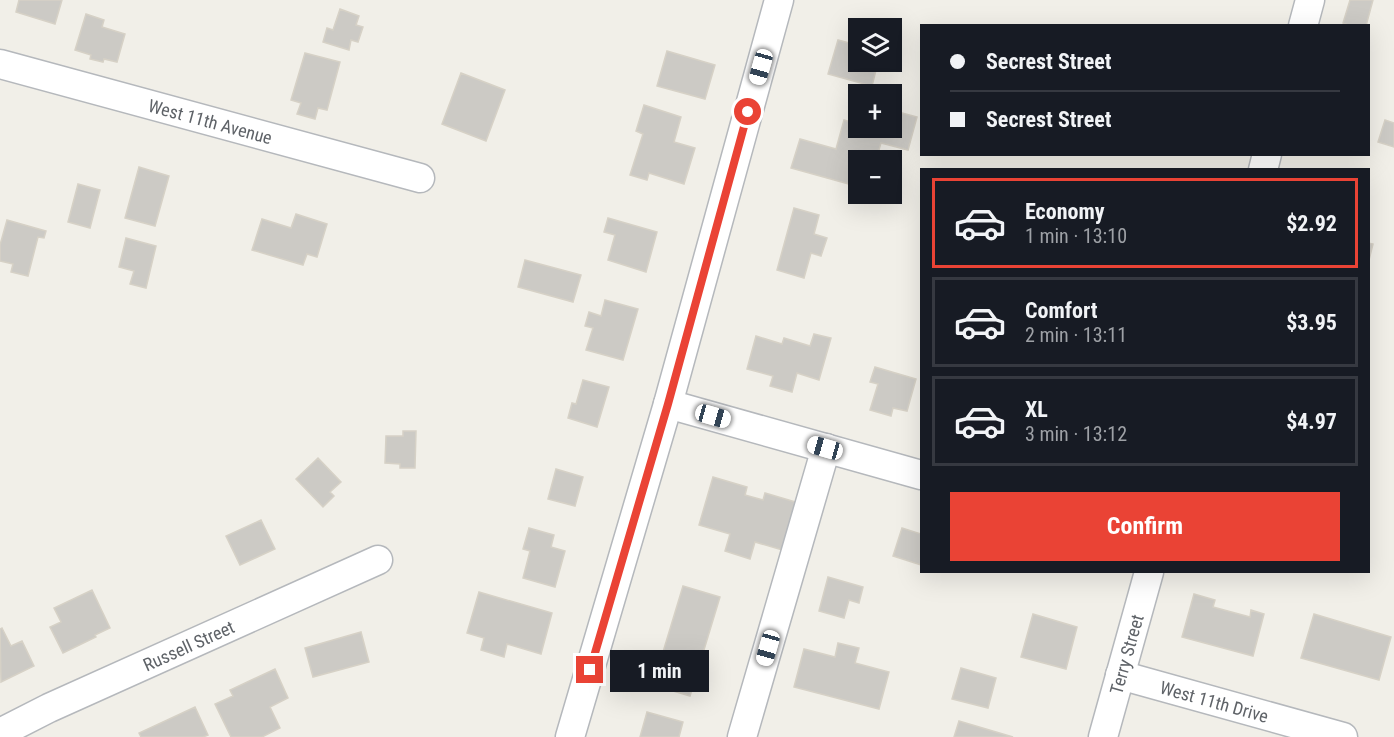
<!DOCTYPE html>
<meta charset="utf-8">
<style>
:root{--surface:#171b24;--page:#242831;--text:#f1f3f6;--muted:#9ea1a6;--line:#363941;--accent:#ea4335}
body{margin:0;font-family:"Roboto Condensed",sans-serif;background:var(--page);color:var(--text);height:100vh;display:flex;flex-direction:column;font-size:22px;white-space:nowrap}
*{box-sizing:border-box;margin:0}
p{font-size:20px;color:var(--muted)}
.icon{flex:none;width:33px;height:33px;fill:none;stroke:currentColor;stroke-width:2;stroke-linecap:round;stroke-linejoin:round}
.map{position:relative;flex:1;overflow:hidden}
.sheet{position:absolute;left:920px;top:168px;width:450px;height:405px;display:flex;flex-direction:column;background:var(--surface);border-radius:0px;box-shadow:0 6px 24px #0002}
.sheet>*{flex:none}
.top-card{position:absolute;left:920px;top:24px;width:450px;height:132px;border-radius:0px;box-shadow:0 6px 24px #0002;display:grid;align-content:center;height:132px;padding:0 30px;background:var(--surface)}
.buttons{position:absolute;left:848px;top:18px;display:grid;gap:12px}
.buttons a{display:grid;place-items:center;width:54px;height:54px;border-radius:0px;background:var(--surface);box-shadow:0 6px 24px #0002;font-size:30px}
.end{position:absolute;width:27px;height:27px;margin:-14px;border:8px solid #ea4335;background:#fff;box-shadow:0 0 0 3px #fff}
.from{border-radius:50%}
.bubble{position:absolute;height:42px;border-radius:0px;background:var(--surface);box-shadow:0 6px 24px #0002;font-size:20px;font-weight:700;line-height:42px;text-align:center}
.car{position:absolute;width:18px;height:36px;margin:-18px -9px;border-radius:8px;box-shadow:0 0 4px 2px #0007;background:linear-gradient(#fff 24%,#345 0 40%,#fff 0 76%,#345 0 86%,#fff 0)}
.top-card b{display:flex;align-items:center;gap:21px;height:57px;font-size:22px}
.top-card b+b{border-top:2px solid var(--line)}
.top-card i{width:15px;height:15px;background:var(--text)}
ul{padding:10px 0 0;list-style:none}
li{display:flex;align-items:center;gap:18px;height:90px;margin:0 12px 9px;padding:0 18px;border:3px solid var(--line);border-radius:0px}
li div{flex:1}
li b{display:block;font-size:22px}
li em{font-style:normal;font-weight:700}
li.on{border-color:var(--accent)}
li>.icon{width:54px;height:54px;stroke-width:1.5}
.button{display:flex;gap:12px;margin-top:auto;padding:12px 30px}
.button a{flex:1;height:69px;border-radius:0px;background:var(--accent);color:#fff;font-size:24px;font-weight:700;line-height:69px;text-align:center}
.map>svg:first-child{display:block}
</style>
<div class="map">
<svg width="1394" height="737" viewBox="0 0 1394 737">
<rect width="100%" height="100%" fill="#f1efe8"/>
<!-- building -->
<path fill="#cccac5" stroke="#d6d1c6" stroke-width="1.5" d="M19,0H62L55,24L16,12Z
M1350,0H1373L1366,26H1351L1343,23Z
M340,9L359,16L356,25L363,27L358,42L351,40L349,50L323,42L327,28L333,30Z
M86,14L104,20L102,27L125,34L117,62L104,59L103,62L90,59L91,55L75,50Z
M859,22L883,28H858V62H878L872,86L828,74L838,40L853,44Z
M667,51L715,65L705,99L657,86Z
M305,53L340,62L327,110L318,108L315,119L297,114L301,103L291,100Z
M461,73L505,90L486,141L442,124Z
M644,105L681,117L674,142L695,148L684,184L649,173L647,180L630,175L643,134L636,131Z
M891,110L917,117L908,150L881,143L876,160H858V178L856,186L791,168L800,139L836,149L844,120L858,124V128H891Z
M1385,120L1394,123V147L1378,142Z
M139,167L169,176L155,226L125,218Z
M78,184L100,190L90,228L68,222Z
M794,208L819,215L814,234L827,238L821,256L811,253L804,278L777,270Z
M296,214L327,224L317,257L307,254L303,265L252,250L262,219L291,228Z
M608,218L657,232L646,272L608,260L615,235L604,232Z
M7,220L46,231L44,238L38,237L28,276L11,272L13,264L0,261V245Z
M126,238L156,246L146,288L130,284L134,271L119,267Z
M1368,243L1373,244L1369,260H1368Z
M525,260L581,275L573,302L518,287Z
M605,300L638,309L623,360L586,350L593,328L585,326L589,312L601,316Z
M814,334L831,338L819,380L797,373L792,392L770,386L773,376L747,369L756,336L782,344L784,338L810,346Z
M875,367L916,379L907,411L893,408L891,416L870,410L878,384L870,382Z
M583,380L609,387L597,427L568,418L572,403L576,404Z
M403,431H416L415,468H400V464L385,463L386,436H403Z
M318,458L341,482L330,492L334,496L323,507L296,479Z
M556,469L583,477L575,506L548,499Z
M713,477L747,487L745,495L763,500L765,493L799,503L786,551L755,542L750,559L725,551L730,534L699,525Z
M261,520L275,549L240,565L226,536Z
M529,528L554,535L551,547L565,551L555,587L523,578L530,551L523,549Z
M902,528L921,534V565L893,556Z
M828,577L863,587L859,603L849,600L844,618L819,611Z
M683,586L720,597L690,696L653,685Z
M92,590L110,628L95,635L96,637L63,653L50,627L61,622L54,608Z
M479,592L552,613L541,654L507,644L504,657L481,650L484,638L467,633Z
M1194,594L1215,600L1213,607L1250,617L1251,610L1264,614L1253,656L1182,637Z
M1033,614L1077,627L1066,669L1021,657Z
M1314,614L1391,637L1379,680L1301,658Z
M2,628L11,646L22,641L34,666L1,682L0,629Z
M361,632L369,662L313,677L305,648Z
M838,643L859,648L855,663L889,672L879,709L794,687L804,649L835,657Z
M961,668L996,678L988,708L952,699Z
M275,669L288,698L270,707L280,728L262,737H231L215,704L233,696L230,690Z
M195,707L208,735L203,737H141L139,733Z
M647,712L683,722L679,737H640Z
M959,721L1013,737H954Z"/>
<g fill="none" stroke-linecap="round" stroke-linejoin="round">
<!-- minor casing -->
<g stroke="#b5b8bc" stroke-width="31">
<g id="minor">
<path d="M1303,26L1310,0"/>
<path id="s1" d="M0,64L420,178"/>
<path d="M1263,170L1267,154"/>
<path d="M668,404L921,475"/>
<path id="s2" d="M1120,675L1343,737"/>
<path id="s3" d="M0,733L49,708L378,560"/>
<path d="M570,737L668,404L779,0"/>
<path d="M742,737L826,448"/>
<path id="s4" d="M1103,737L1149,572"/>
</g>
</g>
<!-- minor -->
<use href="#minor" stroke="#fff" stroke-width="28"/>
</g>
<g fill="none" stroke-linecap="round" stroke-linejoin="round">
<!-- route -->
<path stroke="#ea4335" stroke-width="8" d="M590,670L668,404L748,112"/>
</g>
<g text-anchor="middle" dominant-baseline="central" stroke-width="4.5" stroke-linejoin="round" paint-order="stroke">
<!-- street labels -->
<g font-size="18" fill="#5f6368" stroke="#fff">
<text stroke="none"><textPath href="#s1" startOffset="218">West 11th Avenue</textPath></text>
<text stroke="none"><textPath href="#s3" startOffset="208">Russell Street</textPath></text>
<text stroke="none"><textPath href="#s4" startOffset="86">Terry Street</textPath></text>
<text stroke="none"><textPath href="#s2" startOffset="98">West 11th Drive</textPath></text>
</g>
</g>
</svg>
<div class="buttons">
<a><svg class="icon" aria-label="layers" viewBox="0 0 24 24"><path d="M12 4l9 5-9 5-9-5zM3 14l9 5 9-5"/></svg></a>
<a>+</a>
<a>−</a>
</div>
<i class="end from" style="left:748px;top:112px"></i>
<i class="end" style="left:590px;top:670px"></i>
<div class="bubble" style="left:610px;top:650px;width:99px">1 min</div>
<i class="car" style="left:761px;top:67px;rotate:196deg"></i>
<i class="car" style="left:713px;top:416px;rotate:106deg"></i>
<i class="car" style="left:825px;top:448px;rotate:286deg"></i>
<i class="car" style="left:768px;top:648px;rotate:196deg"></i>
<div class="top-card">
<b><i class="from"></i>Secrest Street</b>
<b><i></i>Secrest Street</b>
</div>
<section class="sheet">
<ul>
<li class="on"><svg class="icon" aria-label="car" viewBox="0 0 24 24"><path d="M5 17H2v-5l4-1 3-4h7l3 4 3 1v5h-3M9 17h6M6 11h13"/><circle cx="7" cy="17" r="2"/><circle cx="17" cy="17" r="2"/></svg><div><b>Economy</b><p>1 min · 13:10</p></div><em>$2.92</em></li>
<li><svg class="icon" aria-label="car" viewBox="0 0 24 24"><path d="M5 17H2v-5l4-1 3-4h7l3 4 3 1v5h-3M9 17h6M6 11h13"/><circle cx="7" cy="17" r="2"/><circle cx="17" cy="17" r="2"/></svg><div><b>Comfort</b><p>2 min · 13:11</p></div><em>$3.95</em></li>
<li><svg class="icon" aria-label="car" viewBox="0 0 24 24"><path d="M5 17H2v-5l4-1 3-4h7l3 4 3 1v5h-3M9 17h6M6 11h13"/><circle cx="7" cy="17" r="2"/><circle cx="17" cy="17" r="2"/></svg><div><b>XL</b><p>3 min · 13:12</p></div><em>$4.97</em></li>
</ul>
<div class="button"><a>Confirm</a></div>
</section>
</div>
